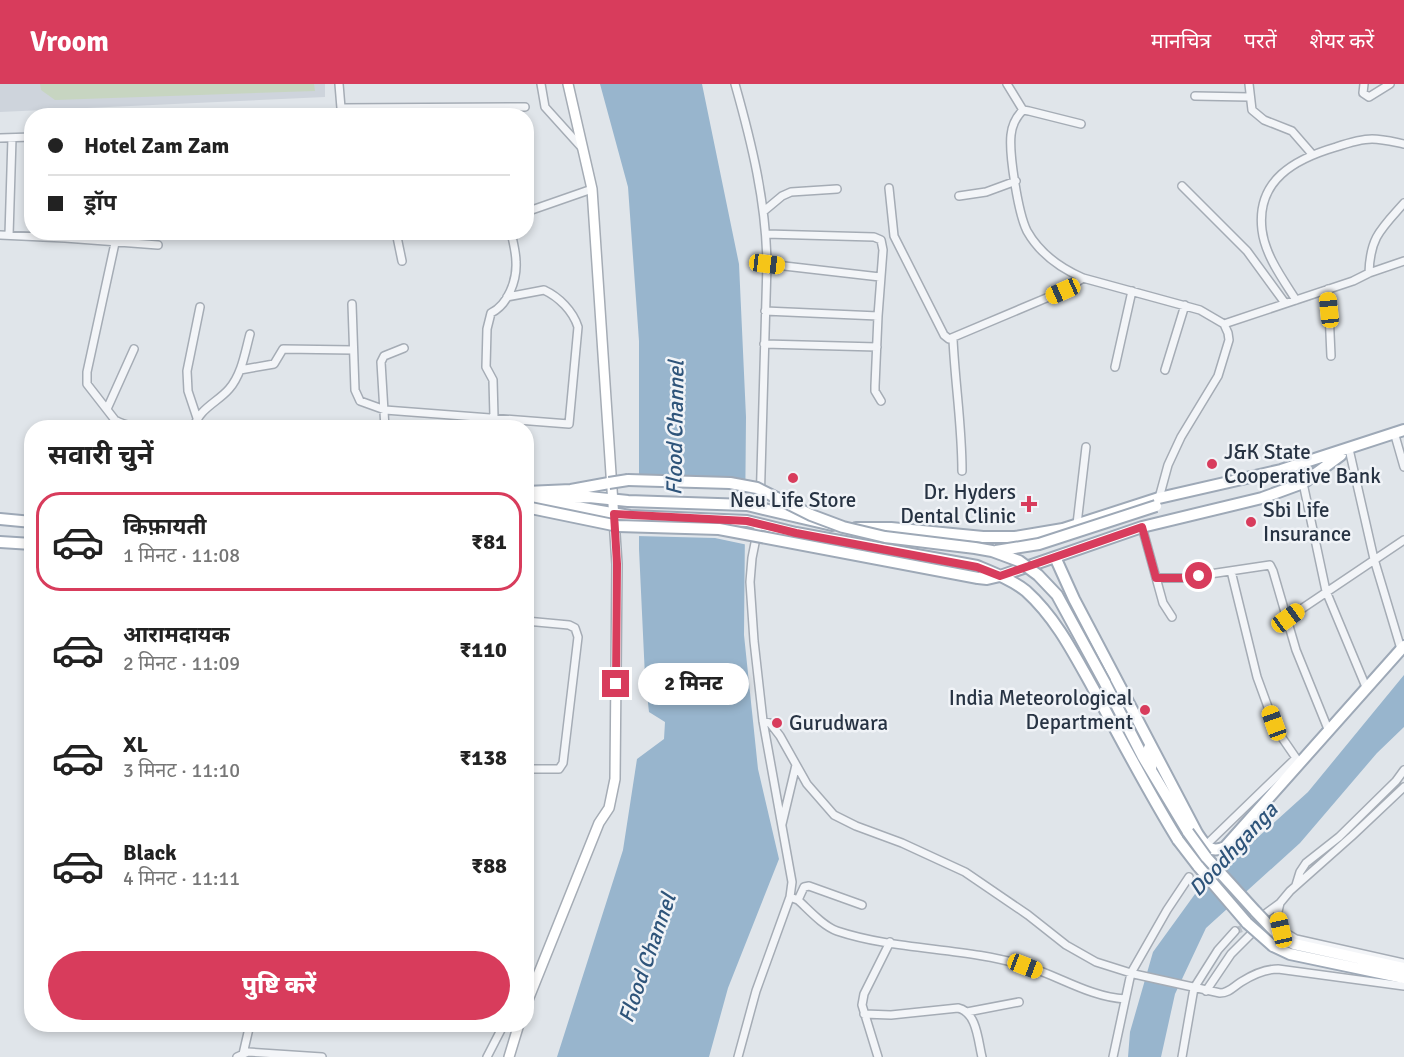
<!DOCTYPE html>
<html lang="hi">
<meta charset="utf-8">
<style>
:root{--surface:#fff;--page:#f2f2f2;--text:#222;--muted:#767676;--line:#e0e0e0;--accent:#d83c5c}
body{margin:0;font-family:Signika,"Noto Sans Devanagari",sans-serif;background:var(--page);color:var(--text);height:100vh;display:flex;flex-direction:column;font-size:22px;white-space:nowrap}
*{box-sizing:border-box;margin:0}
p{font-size:20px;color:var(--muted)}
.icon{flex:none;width:33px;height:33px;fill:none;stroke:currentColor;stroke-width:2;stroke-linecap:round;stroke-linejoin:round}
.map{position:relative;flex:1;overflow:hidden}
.drawer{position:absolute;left:24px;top:336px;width:510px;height:612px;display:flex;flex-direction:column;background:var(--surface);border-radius:24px;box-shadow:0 3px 9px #0003}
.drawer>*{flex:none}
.banner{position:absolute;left:24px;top:24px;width:510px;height:132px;border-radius:24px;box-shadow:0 3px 9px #0003;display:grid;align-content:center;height:132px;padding:0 24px;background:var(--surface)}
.end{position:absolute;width:27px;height:27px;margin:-14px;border:8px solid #d83c5c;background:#fff;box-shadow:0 0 0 3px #fff}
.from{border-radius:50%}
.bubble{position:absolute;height:42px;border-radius:21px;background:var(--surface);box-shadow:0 3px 9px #0003;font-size:20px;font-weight:800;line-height:42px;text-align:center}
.car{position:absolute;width:18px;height:36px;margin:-18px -9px;border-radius:8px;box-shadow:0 0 4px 2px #0007;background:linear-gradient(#f5c518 24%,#345 0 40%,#f5c518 0 76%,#345 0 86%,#f5c518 0)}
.banner b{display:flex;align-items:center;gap:21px;height:57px;font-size:22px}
.banner b+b{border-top:2px solid var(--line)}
.banner i{width:15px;height:15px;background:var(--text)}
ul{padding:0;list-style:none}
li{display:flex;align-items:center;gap:18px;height:99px;margin:0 12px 9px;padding:0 12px;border:3px solid transparent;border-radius:24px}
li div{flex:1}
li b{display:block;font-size:22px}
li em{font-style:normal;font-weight:800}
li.current{border-color:var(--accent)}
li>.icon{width:54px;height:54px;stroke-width:1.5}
h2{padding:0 24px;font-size:27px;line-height:72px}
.primary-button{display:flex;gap:12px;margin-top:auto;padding:12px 24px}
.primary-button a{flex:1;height:69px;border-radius:36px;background:var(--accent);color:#fff;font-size:24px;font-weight:800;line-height:69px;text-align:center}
header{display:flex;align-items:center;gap:36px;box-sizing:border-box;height:84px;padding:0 30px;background:var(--accent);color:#fff}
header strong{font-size:28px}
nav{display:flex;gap:33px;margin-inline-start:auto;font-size:21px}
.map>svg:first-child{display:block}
</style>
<header>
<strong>Vroom</strong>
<nav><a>मानचित्र</a><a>परतें</a><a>शेयर करें</a></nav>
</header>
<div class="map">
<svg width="1404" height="973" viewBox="0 0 1404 973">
<rect width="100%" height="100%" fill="#e0e5ea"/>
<!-- built -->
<path fill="#ced4dc" d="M0,0H325V13L0,28Z"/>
<!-- green -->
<path fill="#c7d5c1" d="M40,0H314L315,7L55,16L41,6Z"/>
<!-- water -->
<path fill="#98b5cd" d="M600,0H702L739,180L746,333L744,551L758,685L779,775L728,904L709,973H557L623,766L637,675L664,655L665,638L649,628L645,593L639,465V257L628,103Z
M1404,591V643L1377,669L1300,759L1206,844L1175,910L1161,973H1128L1130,948L1153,868L1195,810L1308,708Z"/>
<!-- pier -->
<path fill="#e0e5ea" d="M636,395L748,399V461L715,454L636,452Z"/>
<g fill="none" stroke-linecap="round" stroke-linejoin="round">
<!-- minor-tunnel -->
<path stroke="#bbc1c9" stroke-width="7" stroke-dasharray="7 3.5" stroke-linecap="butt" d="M1235,847L1277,832"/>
<!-- minor casing -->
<g stroke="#a5acb5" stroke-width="10">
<path id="minor" d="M339,0L341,24L525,23
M541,0L545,23L582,64
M735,0C752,60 766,118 767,180L760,423
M1007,0L1023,26
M1249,0L1252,26L1264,36L1292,47L1312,70
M1364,0L1363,9L1369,13L1390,0
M1195,12L1249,13
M1081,40L1029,27L1023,26C1016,33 1012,41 1011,51C1009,70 1018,129 1027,147C1040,170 1060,184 1083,194L1200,226L1224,240L1228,249L1229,256L1218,292L1181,353L1168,381L1159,414
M0,54L32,53
M1182,102L1247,167L1285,219
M889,104L894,152L944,251L949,255L1063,207L1083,194
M959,112L986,108L1016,97
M764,127L782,112L791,108L837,105
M526,128L592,105
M396,148L402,177
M0,151L65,154L158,161
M9,151L12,54
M115,159L87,288V300L115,336C128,344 146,343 161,344
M767,180L880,193
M1369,189C1370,153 1381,145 1404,119
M1328,205L1331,272
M1296,216C1282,194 1265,171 1262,146C1256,96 1295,75 1336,63C1348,59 1360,55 1372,55C1383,55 1394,58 1404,60
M352,220L355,306L360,317L385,326L569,340L578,243C573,227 559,213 544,206L507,213
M765,227L878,232L883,166L881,156L874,153L766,150
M878,232L875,302V307L881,317
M1224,240L1353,197L1369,189L1404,177
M953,255C955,299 962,342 962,387
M764,260L877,263
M1115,283L1132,207
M240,286L274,280L283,265L353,266
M1165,286L1185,221
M107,325L134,265
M494,333L493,296L486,283L487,245L491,229C508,221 517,196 516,178C516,168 513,158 511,148
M197,334L188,307L187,287L200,223
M194,344C198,325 218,318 229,305C242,290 245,268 250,250
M385,344L381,278L384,272L404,264
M1394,348L1404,383
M1349,365L1374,475L1401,565
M1303,399L1326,507L1366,603
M1077,440L1086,363
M1142,443L1163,519L1172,533
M1156,494H1183L1270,481L1273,487L1296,566L1328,645
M1288,534L1404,456
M526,537L569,541L575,544L578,553L563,679L559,685H526
M763,637L770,639L780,652L807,700L834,731L856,742L902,759L965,788L1028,831L1066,861L1096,878L1134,890L1220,909C1229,909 1233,903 1241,898C1252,891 1264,885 1278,885L1404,902
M1404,703L1352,752L1290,807L1280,819L1277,832L1281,846L1296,855L1404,879
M782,740L796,681
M1205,762L1296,674L1276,645L1257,593L1231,487
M1296,801L1300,788L1306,779L1339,753L1396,697L1404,686
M790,813L798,816C809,826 823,842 837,847C897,867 965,863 1026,882C1059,892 1090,913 1125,915
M798,816L804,803L809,802L862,821
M1261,833L1280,819
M1206,907L1231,870L1255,846
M967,928L1019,918
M864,930L891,931L958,924C977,928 978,957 982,973
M243,970L250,940
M237,973L248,968L322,973
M487,973L504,940
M738,973L756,907L790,813L792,798L763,637L754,557L750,498L752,474L759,439
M878,973L862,921L864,910L890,858
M1113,973L1131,889L1167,826L1189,793
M1182,973L1194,904L1218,866L1235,847"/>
</g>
<!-- secondary casing -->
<g stroke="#a5acb5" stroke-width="12">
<path id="secondary" d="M526,921L599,739L609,724L615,695L617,480L592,105L568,0
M509,973L519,940"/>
</g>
<!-- primary casing -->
<g stroke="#9ea9b7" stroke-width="14">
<path id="primary" d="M628,396L730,399
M526,408L571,406L609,399
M526,415L589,413L628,417L747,421L832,441
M538,423L571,422L630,432L747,437L796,449L977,482C994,489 1012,496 1026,507C1056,534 1074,570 1093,604C1121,655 1147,706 1178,756
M0,435L32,438
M856,444H891L983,453H1015L1063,445L1159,414L1281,386L1404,346
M0,458L32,460
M1055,473L1074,515L1197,749C1205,761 1210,770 1225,763L1404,562
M978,494L987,495L1000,492L1142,443L1262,414L1303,399L1341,371
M1105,599L1143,673L1188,748
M1149,664L1152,670L1151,686
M1206,773L1256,828
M1198,782L1247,839
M1280,853L1294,860L1404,884
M1273,862L1290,870L1404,894"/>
</g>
<!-- minor -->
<use href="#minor" stroke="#f3f5f8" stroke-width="7"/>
<!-- secondary -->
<use href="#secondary" stroke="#fff" stroke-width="9"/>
<!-- primary -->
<use href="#primary" stroke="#fff" stroke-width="10"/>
<!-- primary-bridge casing -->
<g stroke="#9ea9b7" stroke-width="14" stroke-linecap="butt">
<path id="primary-bridge" d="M609,399L628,396
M730,399L757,404L811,431L843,443L885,453L975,464L992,467L1019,477L1038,491L1057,511L1105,599
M526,423L618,442L719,445L978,494
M996,467L1039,460L1156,422
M1188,748L1206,773
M1178,756L1198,782
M1256,828L1280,853
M1247,839L1273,862"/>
</g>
<!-- primary-bridge -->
<use href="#primary-bridge" stroke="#fff" stroke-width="10"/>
</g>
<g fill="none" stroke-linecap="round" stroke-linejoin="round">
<!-- route -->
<path stroke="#d83c5c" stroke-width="8" d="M616,600L617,480L614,430L747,437L796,449L977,483L1000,492L1142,443L1156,494H1183L1199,492"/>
</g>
<!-- markers -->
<g fill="#d83c5c" stroke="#f0f3f7" stroke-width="2">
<circle cx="1212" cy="380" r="6"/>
<circle cx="793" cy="394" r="6"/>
<path d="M1026 411h6v6h6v6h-6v6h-6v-6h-6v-6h6z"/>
<circle cx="1251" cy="438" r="6"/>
<circle cx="1145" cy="626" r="6"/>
<circle cx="777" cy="639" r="6"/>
</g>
<g text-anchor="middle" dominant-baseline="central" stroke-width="5" stroke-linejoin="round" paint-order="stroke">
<!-- poi labels -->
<g font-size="21" fill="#273343" stroke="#f0f3f7" text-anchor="start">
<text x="1224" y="368">J&amp;K State<tspan x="1224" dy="24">Cooperative Bank</tspan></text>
<text x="1016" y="408" text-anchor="end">Dr. Hyders<tspan x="1016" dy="24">Dental Clinic</tspan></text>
<text x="793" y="416" text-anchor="middle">Neu Life Store</text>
<text x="1263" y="426">Sbi Life<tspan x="1263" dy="24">Insurance</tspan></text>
<text x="1133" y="614" text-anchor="end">India Meteorological<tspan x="1133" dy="24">Department</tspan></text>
<text x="789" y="639">Gurudwara</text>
</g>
<!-- water labels -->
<g font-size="22" font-style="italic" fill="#2e547a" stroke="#f0f3f7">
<text transform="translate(675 344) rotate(-89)">Flood Channel</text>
<text transform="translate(1233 765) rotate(-47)">Doodhganga</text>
<text transform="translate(647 874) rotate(-71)">Flood Channel</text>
</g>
</g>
</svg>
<i class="end from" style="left:1199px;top:492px"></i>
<i class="end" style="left:616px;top:600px"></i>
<div class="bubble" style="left:638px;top:579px;width:111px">2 मिनट</div>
<i class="car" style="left:767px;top:180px;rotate:97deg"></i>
<i class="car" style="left:1063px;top:207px;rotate:246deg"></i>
<i class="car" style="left:1329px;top:226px;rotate:354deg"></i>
<i class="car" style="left:1288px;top:534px;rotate:54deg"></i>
<i class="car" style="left:1274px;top:639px;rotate:340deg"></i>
<i class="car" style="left:1281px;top:846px;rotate:347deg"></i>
<i class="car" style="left:1025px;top:882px;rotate:111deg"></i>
<div class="banner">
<b><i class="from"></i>Hotel Zam Zam</b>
<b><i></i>ड्रॉप</b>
</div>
<section class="drawer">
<h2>सवारी चुनें</h2>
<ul>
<li class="current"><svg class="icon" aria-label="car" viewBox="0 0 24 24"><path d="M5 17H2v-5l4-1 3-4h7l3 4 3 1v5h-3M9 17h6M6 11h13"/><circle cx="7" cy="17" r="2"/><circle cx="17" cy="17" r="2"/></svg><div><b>किफ़ायती</b><p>1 मिनट · 11:08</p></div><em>₹81</em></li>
<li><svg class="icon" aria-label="car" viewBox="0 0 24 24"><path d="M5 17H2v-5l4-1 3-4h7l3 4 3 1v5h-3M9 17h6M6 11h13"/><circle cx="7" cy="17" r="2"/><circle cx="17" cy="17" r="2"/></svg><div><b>आरामदायक</b><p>2 मिनट · 11:09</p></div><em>₹110</em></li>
<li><svg class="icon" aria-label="car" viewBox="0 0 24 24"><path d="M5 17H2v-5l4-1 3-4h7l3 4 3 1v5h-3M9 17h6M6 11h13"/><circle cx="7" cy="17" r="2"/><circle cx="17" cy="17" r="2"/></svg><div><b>XL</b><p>3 मिनट · 11:10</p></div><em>₹138</em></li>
<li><svg class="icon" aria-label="car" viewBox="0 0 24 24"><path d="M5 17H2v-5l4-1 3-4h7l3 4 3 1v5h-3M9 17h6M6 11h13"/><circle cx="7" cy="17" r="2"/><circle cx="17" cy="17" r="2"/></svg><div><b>Black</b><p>4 मिनट · 11:11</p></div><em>₹88</em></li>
</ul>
<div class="primary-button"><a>पुष्टि करें</a></div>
</section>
</div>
